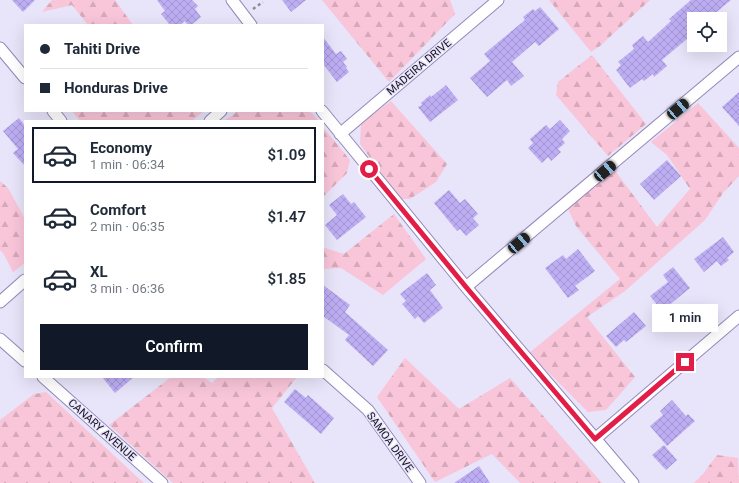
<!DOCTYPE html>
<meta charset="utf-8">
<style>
:root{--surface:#fff;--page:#f6f6f7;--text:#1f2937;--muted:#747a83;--line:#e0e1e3;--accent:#111827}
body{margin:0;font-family:Roboto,sans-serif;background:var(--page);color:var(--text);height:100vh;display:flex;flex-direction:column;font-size:15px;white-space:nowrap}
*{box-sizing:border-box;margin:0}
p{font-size:13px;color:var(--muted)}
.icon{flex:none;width:22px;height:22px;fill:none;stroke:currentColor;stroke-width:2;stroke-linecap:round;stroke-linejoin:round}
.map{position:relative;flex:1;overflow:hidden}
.sheet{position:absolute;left:24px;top:120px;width:300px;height:258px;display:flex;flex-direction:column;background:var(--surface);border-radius:0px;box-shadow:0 4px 16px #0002}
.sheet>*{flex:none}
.banner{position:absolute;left:24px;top:24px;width:300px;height:88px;border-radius:0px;box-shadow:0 4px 16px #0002;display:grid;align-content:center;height:88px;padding:0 16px;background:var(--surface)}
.tools{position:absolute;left:687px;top:12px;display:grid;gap:8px}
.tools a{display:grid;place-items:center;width:40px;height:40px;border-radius:0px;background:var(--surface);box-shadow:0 4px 16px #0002;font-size:20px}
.end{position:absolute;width:18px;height:18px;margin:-9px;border:5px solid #e11d48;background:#fff;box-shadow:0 0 0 2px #fff}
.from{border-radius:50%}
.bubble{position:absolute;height:28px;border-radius:0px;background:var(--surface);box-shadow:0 4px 16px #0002;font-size:13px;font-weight:600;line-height:28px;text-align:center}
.car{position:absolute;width:12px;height:24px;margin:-12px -6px;border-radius:5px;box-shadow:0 0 3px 1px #0007;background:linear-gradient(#222 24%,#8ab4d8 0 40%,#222 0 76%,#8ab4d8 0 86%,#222 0)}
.banner b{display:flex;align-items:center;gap:14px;height:38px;font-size:15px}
.banner b+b{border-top:1px solid var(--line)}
.banner i{width:10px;height:10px;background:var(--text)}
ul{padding:7px 0 0;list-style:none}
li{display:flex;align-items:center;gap:12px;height:56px;margin:0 8px 6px;padding:0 8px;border:2px solid transparent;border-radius:0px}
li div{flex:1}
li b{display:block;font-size:15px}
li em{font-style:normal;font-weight:600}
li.current{border-color:var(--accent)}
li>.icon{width:36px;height:36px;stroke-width:1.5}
.button{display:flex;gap:8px;margin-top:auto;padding:8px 16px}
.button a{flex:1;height:46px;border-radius:0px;background:var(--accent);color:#fff;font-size:16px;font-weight:600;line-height:46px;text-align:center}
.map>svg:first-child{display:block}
</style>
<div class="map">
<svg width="739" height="483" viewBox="0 0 739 483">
<defs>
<pattern id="forest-firs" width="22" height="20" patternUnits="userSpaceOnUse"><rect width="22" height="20" fill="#f9c5d9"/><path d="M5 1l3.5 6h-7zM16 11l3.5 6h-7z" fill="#d5a8ba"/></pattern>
<pattern id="building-cross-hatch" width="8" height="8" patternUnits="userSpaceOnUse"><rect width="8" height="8" fill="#bdaef4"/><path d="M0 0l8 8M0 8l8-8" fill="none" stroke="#a295d1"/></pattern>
</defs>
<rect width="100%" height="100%" fill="#e8e4f9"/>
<!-- forest -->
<path fill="url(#forest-firs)" d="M52,0H115L133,25H88L72,5L42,12Z
M322,0H450L455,14L389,82Z
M549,0H650L600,46L591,52Z
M592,55L646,124L608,156L556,95L558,82Z
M391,101L447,164L436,182L410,199H400L360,144L361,123Z
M698,103L739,148V176L723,193L705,220L625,291L587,317L635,377L606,410L588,412L529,353L620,279L576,226L568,209L613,168L657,227L690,189L667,155L651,142Z
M72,111H204L192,121H80Z
M238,111H310L319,121H224Z
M323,127L350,160L347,173L323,197Z
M0,181L8,188L25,219V263L13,272L3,253L0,250Z
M394,214L426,259L383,295L341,268L323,269V246L325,248L344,254Z
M405,358L459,409L510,378L602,483H520L492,454L435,482L377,397Z
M171,377H203L212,383L218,377H297L272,408L315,483H173L109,425Z
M46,392L135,475L144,483H0V420L34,394Z
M717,455L738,458L739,483H694L703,474Z"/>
<!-- building -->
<path fill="url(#building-cross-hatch)" d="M12,0H35L23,12Z
M157,0H192L198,6L195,9L201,17L191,25H188L185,21L180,25H170L161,14L165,11Z
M282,0H306L291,12Z
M691,0H731L708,19H694V33L662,60L667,66L654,77L653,74L644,81L642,79L630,88L616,70L621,65L618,62L634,49L632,45L643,36L648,42L671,21L669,19Z
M540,7L559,29L539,46L535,42L512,62L524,76L511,86L507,80L487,97L470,78L490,61L484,54L525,20L523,17L533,9L535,11Z
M323,37L336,54L341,51L347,59L343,62L347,67L346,68L349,72L337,82L323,64Z
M446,85L458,100L430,122L418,107L422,105L421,103L430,95L431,97Z
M739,92V126L722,107Z
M19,118L25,126V166L13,153L18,149L3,131Z
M560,120L570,131L562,139L565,143L558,149L561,152L551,161L548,157L542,163L528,148L533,143L530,139L546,125L550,129Z
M667,160L681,176L654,200L640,184Z
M449,190L460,203L465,199L478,214L473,218L479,225L466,236L460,229L457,231L434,203Z
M343,194L351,204L354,202L366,217L337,240L325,225L337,215L329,205Z
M723,237L734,252L727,258L729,260L721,266L717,261L704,272L694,259Z
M578,249L595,271L575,286L579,290L568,298L545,268L563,255L566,259Z
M673,267L690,288L662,311L650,296L668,282L663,275Z
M427,273L436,285L430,290L443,308L424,323L418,316L415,319L402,304L406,301L400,294Z
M323,285L350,305L345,312L388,350L373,366L345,340L349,335L323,316Z
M634,312L646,326L626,342L624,340L616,347L606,336Z
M102,377H134L115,393Z
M295,389L306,398L308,395L334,418L321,434L284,402Z
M672,400L686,416L688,414L695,421L667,446L650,426L663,415L660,411Z
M664,445L677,460L666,470L652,455Z
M479,466L490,483H454Z"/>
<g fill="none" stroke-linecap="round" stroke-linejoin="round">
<!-- street casing -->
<g stroke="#9389b9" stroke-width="13">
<path id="street" d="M232,0L251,25
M0,48L25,78
M53,111L61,121
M322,111L466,287L633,483
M210,121L221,111
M340,134L498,0
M466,287L739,57
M0,302L25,280
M0,339L25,361
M323,370L368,410L420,483
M43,377L162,483
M595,439L739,316"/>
</g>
<!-- path -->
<path stroke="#8e8a9e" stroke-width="2.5" stroke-dasharray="3 3" stroke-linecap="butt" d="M253,9L263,2"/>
<!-- street -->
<use href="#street" stroke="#fff" stroke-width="11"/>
</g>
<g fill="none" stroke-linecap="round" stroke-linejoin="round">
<!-- route -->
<path stroke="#e11d48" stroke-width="5" d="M369,169L466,287L595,439L685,362"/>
</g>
<g text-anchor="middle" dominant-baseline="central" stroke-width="3" stroke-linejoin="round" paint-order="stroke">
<!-- street labels -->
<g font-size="11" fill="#171224" stroke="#e8e4f9">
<text transform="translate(419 67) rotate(-40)">MADEIRA DRIVE</text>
<text transform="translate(102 430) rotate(42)">CANARY AVENUE</text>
<text transform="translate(390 442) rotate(54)">SAMOA DRIVE</text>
</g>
</g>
</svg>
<div class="tools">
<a><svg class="icon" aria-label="locate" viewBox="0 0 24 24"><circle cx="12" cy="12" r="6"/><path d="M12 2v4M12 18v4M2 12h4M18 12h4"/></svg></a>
</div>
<i class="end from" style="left:369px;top:169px"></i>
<i class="end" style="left:685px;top:362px"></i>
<div class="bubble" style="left:652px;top:304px;width:66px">1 min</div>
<i class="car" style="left:678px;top:109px;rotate:50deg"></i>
<i class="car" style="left:605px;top:171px;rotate:50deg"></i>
<i class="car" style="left:519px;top:243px;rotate:50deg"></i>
<div class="banner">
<b><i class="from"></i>Tahiti Drive</b>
<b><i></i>Honduras Drive</b>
</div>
<section class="sheet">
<ul>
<li class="current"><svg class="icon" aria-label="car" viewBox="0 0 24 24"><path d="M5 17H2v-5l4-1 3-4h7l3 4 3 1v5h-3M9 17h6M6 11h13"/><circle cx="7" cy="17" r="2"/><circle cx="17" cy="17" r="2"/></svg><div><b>Economy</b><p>1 min · 06:34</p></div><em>$1.09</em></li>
<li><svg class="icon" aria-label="car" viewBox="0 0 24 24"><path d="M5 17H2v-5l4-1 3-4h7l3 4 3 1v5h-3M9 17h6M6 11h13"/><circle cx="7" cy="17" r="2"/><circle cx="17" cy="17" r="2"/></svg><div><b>Comfort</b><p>2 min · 06:35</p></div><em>$1.47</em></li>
<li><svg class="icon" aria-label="car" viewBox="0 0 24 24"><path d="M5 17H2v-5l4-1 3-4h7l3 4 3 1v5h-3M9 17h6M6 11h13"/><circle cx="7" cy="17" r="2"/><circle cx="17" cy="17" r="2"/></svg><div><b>XL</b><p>3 min · 06:36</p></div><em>$1.85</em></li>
</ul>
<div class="button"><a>Confirm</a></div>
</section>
</div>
